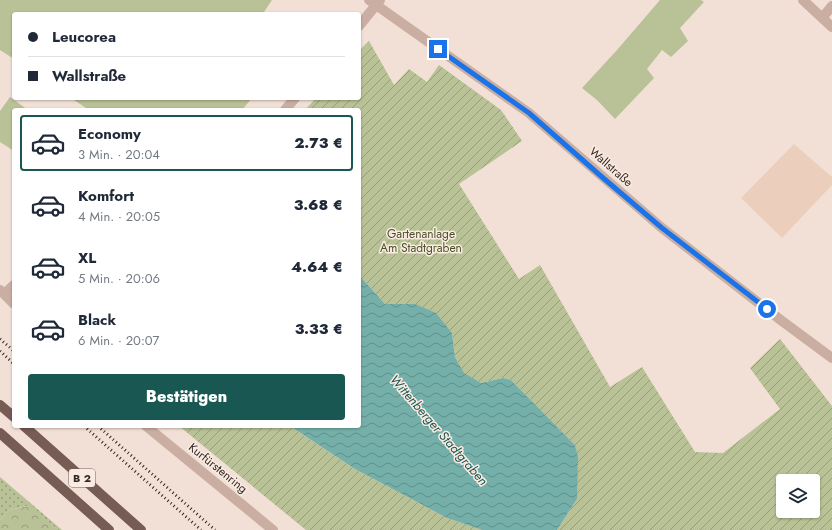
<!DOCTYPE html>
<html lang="de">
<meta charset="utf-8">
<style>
:root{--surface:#fff;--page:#f6f6f7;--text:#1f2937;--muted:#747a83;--line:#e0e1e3;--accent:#195752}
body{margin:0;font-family:Jost,sans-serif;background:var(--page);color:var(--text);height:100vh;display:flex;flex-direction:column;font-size:15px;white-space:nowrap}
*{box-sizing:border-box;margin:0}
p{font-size:13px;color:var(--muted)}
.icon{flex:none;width:22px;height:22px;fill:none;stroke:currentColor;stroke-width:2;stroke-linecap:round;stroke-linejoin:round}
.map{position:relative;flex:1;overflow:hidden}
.details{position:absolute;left:12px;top:108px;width:349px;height:320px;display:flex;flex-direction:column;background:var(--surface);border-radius:4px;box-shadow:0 1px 3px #0004}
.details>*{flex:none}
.top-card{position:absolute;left:12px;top:12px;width:349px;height:88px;border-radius:4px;box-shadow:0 1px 3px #0004;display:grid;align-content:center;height:88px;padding:0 16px;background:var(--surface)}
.buttons{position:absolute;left:776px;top:474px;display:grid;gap:8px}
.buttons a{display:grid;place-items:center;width:44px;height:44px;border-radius:4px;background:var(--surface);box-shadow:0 1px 3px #0004;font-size:20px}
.end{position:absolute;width:18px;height:18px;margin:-9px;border:5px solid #1a73e8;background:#fff;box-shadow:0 0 0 2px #fff}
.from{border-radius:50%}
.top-card b{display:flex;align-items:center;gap:14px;height:38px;font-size:15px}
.top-card b+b{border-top:1px solid var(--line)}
.top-card i{width:10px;height:10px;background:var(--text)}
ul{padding:7px 0 0;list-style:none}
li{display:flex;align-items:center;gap:12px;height:56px;margin:0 8px 6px;padding:0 8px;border:2px solid transparent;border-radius:4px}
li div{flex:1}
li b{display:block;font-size:15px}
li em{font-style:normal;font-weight:800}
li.selected{border-color:var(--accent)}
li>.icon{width:36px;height:36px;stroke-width:1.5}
.action{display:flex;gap:8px;margin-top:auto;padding:8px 16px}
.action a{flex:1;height:46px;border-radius:4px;background:var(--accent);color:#fff;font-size:16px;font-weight:800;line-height:46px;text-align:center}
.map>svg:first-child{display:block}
</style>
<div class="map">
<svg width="832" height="530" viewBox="0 0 832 530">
<defs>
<pattern id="grass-dots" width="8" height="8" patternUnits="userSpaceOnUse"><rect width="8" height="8" fill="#b9c196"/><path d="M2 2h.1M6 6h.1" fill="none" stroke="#979d7a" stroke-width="1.8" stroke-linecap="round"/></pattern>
<pattern id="forest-crowns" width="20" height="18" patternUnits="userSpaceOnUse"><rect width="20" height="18" fill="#b9c196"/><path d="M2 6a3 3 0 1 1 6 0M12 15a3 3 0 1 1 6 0" fill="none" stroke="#979d7a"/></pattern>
<pattern id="garden-furrows" width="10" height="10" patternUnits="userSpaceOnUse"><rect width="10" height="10" fill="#b9c196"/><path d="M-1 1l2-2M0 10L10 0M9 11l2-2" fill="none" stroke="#979d7a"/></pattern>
<pattern id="water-waves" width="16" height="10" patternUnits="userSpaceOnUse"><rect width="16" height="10" fill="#74b0a9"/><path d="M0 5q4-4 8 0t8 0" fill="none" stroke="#608f89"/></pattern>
</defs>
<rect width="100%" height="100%" fill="#f2e0d6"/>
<!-- grass -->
<path fill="url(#grass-dots)" d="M0,477L62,530H58L27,506L9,510L0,520Z"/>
<!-- forest -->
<path fill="url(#forest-crowns)" d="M28,506L58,530H0V520L9,510Z"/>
<!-- garden -->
<path fill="url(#garden-furrows)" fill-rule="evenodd" d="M369,41L394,85L409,69L427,82L439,65L501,110L522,141L459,184L519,279L540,265L610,387L642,367L695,452L723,453L780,409L750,368L780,339L832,406V530H557L577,499L575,445L511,380L503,378L481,383L464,374L455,357L452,333L415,304H385L359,275V110H305L316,98H359V51ZM783,481H813V511H783Z
M179,426H290L355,469L447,518L482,530H306Z"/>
<!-- pitch -->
<path fill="#b9c196" d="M0,0H272L264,12L265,14H14V59L0,50Z
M660,0H701L704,2L680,28L688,41L671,57L662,50L647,69L654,78L615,119L597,100L582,88L617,50Z
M10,97L28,110H14V151L0,142V111Z
M71,98H252L242,110H89Z"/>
<!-- plaza -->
<path fill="#ebcfbc" d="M794,144L832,177V185L782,238L741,198Z"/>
<!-- water -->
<path fill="url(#water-waves)" d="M359,275L385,304H415L436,313L452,333L455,357L464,373L481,383L503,378L511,380L575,445L578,457L577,499L557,530H482L447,518L355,469L290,426H359Z"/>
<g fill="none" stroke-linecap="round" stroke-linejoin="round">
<!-- minor -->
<path stroke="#caaea2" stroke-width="10" d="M369,0L529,113L662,228L782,321L832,358
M803,0L832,27
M822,18L832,6
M359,26L380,0
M285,110L295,98
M0,290L14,304
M4,294L14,285
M146,426L273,530"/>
<!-- primary -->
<path stroke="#775b55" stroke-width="10" d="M0,405L14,417
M24,426L141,530
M0,433L109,530"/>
<!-- rail -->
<path stroke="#342725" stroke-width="3" stroke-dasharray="1 3" stroke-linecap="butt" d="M0,339L14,351
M0,351L14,364
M84,426L201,530
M98,426L215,530"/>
</g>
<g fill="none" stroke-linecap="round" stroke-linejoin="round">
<!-- route -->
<path stroke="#1a73e8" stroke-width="5" d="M438,49L529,113L602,177L662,228L767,309"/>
</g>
<g text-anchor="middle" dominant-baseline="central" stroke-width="3" stroke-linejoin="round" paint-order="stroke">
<!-- shield labels -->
<rect fill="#faebe2" stroke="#6f625e" stroke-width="1" x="69" y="469" width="26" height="18" rx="3"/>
<g font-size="11" font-weight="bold" fill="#342725">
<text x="82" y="478">B 2</text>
</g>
<!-- street labels -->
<g font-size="12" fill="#342725" stroke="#faebe2">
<text transform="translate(611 167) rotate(41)">Wallstraße</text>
<text transform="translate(218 468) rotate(39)">Kurfürstenring</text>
</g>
<!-- park labels -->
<g font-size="12" fill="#4a5327" stroke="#faebe2">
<text x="421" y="234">Gartenanlage<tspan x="421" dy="14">Am Stadtgraben</tspan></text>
</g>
<!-- water labels -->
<g font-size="13" font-style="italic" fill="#195752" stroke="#faebe2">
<text transform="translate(439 430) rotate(49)">Wittenberger Stadtgraben</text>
</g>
</g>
</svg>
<div class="buttons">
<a><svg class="icon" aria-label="layers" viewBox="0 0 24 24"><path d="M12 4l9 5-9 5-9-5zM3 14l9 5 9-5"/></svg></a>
</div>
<i class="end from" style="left:767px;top:309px"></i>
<i class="end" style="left:438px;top:49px"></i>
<div class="top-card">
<b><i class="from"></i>Leucorea</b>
<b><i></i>Wallstraße</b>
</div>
<section class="details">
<ul>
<li class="selected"><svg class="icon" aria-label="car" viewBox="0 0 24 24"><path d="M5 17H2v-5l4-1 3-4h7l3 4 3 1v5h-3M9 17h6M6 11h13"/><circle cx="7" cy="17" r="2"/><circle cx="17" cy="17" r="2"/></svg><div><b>Economy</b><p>3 Min. · 20:04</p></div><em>2.73 €</em></li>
<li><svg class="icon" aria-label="car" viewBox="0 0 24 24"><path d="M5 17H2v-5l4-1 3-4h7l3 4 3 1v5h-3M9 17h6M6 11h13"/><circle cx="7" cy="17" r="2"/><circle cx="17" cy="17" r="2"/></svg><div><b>Komfort</b><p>4 Min. · 20:05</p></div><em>3.68 €</em></li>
<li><svg class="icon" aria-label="car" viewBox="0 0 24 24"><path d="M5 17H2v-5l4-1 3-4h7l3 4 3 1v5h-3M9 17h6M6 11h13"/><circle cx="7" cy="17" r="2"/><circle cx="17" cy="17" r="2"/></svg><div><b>XL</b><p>5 Min. · 20:06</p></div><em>4.64 €</em></li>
<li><svg class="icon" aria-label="car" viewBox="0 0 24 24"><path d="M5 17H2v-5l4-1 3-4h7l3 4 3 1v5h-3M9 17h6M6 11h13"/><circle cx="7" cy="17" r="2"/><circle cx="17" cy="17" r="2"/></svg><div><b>Black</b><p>6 Min. · 20:07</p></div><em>3.33 €</em></li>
</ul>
<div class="action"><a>Bestätigen</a></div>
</section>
</div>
